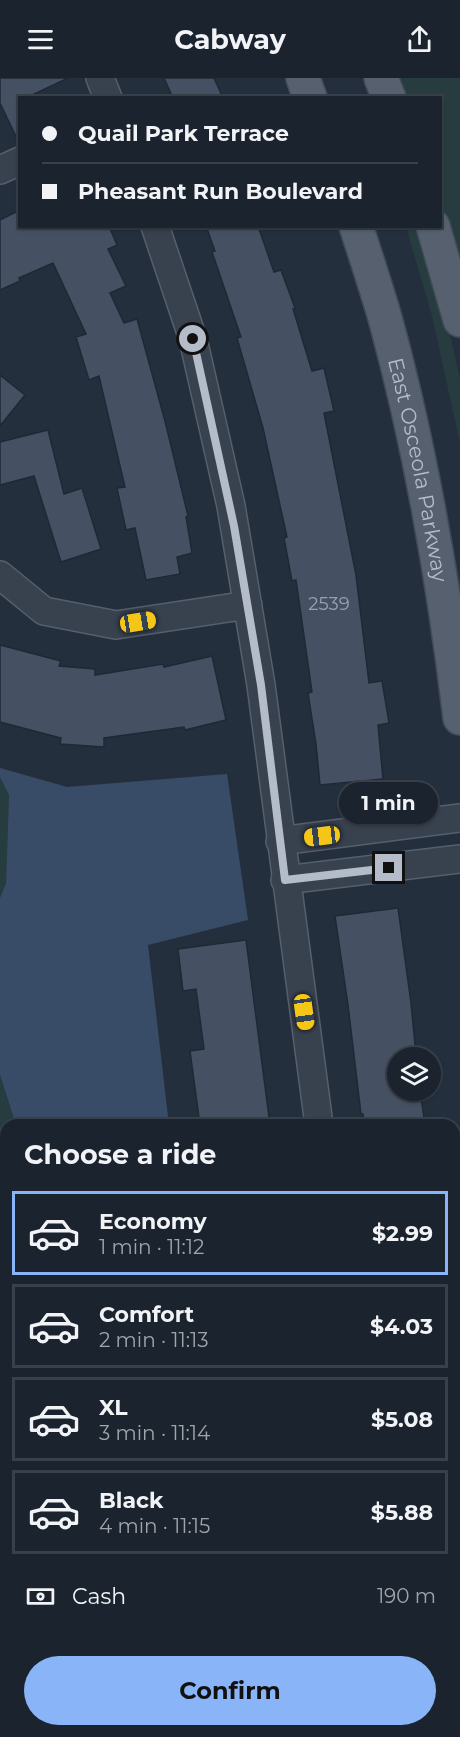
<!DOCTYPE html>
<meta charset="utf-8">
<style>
:root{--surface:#1b232e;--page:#242b36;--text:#f1f3f6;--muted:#a0a4aa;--line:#39404a;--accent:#8ab4f8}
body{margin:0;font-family:Montserrat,sans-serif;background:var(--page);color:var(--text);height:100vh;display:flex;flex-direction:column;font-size:22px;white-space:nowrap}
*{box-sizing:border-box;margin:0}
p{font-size:20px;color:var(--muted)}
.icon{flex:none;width:33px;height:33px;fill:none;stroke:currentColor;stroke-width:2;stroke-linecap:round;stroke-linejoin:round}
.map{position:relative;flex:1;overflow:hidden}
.sheet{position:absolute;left:0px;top:1041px;width:460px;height:618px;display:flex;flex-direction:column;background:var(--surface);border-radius:18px 18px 0 0;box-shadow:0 2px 4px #0004,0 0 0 2px var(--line)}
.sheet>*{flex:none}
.hud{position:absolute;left:18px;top:18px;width:424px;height:132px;border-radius:0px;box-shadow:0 2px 4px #0004,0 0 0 2px var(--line);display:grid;align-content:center;height:132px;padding:0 24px;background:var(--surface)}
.controls{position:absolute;left:387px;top:969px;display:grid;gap:12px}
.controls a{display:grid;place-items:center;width:54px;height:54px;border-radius:50%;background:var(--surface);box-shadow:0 2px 4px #0004,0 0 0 2px var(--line);font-size:30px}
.end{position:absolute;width:27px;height:27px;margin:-14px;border:8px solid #b4bcc9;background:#111;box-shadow:0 0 0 3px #111}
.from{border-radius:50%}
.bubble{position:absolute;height:42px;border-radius:21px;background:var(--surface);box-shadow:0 2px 4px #0004,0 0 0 2px var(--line);font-size:20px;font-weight:700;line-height:42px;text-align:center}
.car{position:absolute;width:18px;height:36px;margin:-18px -9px;border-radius:8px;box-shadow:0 0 4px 2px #0007;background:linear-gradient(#f5c518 24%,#345 0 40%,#f5c518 0 76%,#345 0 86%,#f5c518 0)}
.hud b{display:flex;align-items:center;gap:21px;height:57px;font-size:22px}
.hud b+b{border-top:2px solid var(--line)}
.hud i{width:15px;height:15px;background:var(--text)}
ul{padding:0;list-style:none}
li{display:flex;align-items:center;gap:18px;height:84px;margin:0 12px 9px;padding:0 12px;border:3px solid var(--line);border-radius:0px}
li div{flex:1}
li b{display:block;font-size:22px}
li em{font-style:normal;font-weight:700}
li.active{border-color:var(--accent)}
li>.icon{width:54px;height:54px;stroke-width:1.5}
h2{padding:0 24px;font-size:27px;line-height:72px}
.pay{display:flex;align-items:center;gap:15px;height:66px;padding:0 24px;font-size:22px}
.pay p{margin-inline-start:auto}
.button{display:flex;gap:12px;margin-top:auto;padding:12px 24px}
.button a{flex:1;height:69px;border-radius:36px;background:var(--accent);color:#111;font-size:24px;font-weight:700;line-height:69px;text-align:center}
header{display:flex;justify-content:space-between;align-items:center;height:78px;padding:0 24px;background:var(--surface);font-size:27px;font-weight:700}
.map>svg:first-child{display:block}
</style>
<header><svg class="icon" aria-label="menu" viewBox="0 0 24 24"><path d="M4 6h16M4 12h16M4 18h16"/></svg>Cabway<svg class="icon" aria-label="share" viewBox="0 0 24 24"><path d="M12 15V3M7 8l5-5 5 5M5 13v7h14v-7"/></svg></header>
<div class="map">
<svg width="460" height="1659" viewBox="0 0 460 1659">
<rect width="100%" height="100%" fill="#242f3e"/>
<!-- green -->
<path fill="#263c3f" d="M395,0H460V195L441,130V20L403,19Z
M406,149H419L447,243L460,301V365L432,238Z
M0,699L9,717L6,805L0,820Z
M0,997L16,1047H6V1204L0,1215Z"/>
<!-- water -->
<path fill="#394c67" d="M0,690L67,709L227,696L248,842L148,867L169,1047H16L0,997V820L6,805L9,717L0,699Z
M6,1204V1384L0,1387V1215Z
M460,1645V1659H345L394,1653H454L455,1646Z"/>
<!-- building -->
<path fill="#455162" stroke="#1f2835" stroke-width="1.5" d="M0,0H68L26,20H20V67L0,25Z
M164,0H214L223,20H173Z
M20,132V148H109L117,167L108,171L126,208L110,215L124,245L137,241L165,343L188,438L186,439L192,475L177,479L180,496L146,502L135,450L126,452L117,410L125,409L99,298L89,302L76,259L86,256L53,185L19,200L20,203L0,212V142Z
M206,148H258L274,194L281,192L295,230L293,231L312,293L324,290L334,333L324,335L356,497L369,605L382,603L389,645L378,647L383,701L320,707L316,666L308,615L312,614L296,502L292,503L284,460L287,459L263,350L237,260L241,259L212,174L215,173Z
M0,297L25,317L0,348Z
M48,352L64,416L82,410L101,471L61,484L34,398L0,407V364Z
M0,567L61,583L59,588L95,591V597L163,586L164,589L212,578L226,642L185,652L184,649L104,660V669L60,666L61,660L0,644Z
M398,830L411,925L416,977L398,979V1012H420L425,1047H364L363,1036H361L348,927L335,838Z
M246,862L270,1047H200L190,973L204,971L196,911L183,913L178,871Z"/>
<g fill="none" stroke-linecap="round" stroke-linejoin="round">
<!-- street casing -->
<g stroke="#565f6c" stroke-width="30">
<path id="street" d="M100,0L108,20
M0,92L20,83
M155,148L193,261L231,428L261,607L319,1047
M0,497L44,533L116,547L248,527
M280,763L460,740
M285,802L460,781"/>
</g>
<!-- primary casing -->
<g stroke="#414a57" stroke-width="36">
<g id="primary">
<path d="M303,0L310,20"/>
<path d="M381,0L389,20"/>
<path id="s1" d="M356,148C366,179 376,209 385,240C421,371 444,506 460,640"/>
<path d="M433,148L460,242"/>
</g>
</g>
<!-- street -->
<use href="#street" stroke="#38414e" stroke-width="27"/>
<!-- primary -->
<use href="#primary" stroke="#56606e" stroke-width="33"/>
</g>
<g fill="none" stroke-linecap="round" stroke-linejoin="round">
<!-- route -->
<path stroke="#b4bcc9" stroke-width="8" d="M193,261L234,448L261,607L285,802L389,790"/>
</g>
<g text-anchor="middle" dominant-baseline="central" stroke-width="4.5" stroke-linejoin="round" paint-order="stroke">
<!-- number labels -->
<g font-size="18" fill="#98a1af">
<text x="329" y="526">2539</text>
</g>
<!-- street labels -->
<g font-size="21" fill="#b4bcc9" stroke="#1d2633">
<text stroke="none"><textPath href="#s1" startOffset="252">East Osceola Parkway</textPath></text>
</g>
</g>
</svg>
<div class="controls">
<a><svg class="icon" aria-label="layers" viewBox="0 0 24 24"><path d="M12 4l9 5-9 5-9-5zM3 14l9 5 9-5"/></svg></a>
</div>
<i class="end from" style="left:193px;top:261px"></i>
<i class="end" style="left:389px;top:790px"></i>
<div class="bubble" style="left:339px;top:704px;width:99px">1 min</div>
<i class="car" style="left:138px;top:544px;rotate:81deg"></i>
<i class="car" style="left:322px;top:758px;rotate:263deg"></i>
<i class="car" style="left:304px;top:934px;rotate:172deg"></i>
<div class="hud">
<b><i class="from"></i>Quail Park Terrace</b>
<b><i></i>Pheasant Run Boulevard</b>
</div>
<section class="sheet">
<h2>Choose a ride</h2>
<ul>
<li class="active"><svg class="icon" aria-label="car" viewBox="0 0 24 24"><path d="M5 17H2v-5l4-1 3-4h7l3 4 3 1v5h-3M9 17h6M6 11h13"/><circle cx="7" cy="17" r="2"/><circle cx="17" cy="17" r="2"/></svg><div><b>Economy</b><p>1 min · 11:12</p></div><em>$2.99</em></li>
<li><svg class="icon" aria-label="car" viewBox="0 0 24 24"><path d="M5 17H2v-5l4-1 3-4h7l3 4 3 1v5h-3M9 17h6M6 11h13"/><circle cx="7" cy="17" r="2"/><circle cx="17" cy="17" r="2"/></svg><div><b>Comfort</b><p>2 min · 11:13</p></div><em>$4.03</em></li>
<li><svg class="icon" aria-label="car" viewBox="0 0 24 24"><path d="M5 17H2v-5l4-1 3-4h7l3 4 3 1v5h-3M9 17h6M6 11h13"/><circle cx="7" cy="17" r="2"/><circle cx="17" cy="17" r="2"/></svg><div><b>XL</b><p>3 min · 11:14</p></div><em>$5.08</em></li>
<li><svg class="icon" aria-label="car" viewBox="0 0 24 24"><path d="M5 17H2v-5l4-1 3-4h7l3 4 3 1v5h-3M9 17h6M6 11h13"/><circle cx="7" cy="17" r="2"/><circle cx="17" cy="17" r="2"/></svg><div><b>Black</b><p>4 min · 11:15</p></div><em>$5.88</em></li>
</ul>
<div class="pay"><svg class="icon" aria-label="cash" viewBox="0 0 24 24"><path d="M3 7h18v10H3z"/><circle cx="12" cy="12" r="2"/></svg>Cash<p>190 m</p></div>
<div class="button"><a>Confirm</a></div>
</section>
</div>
